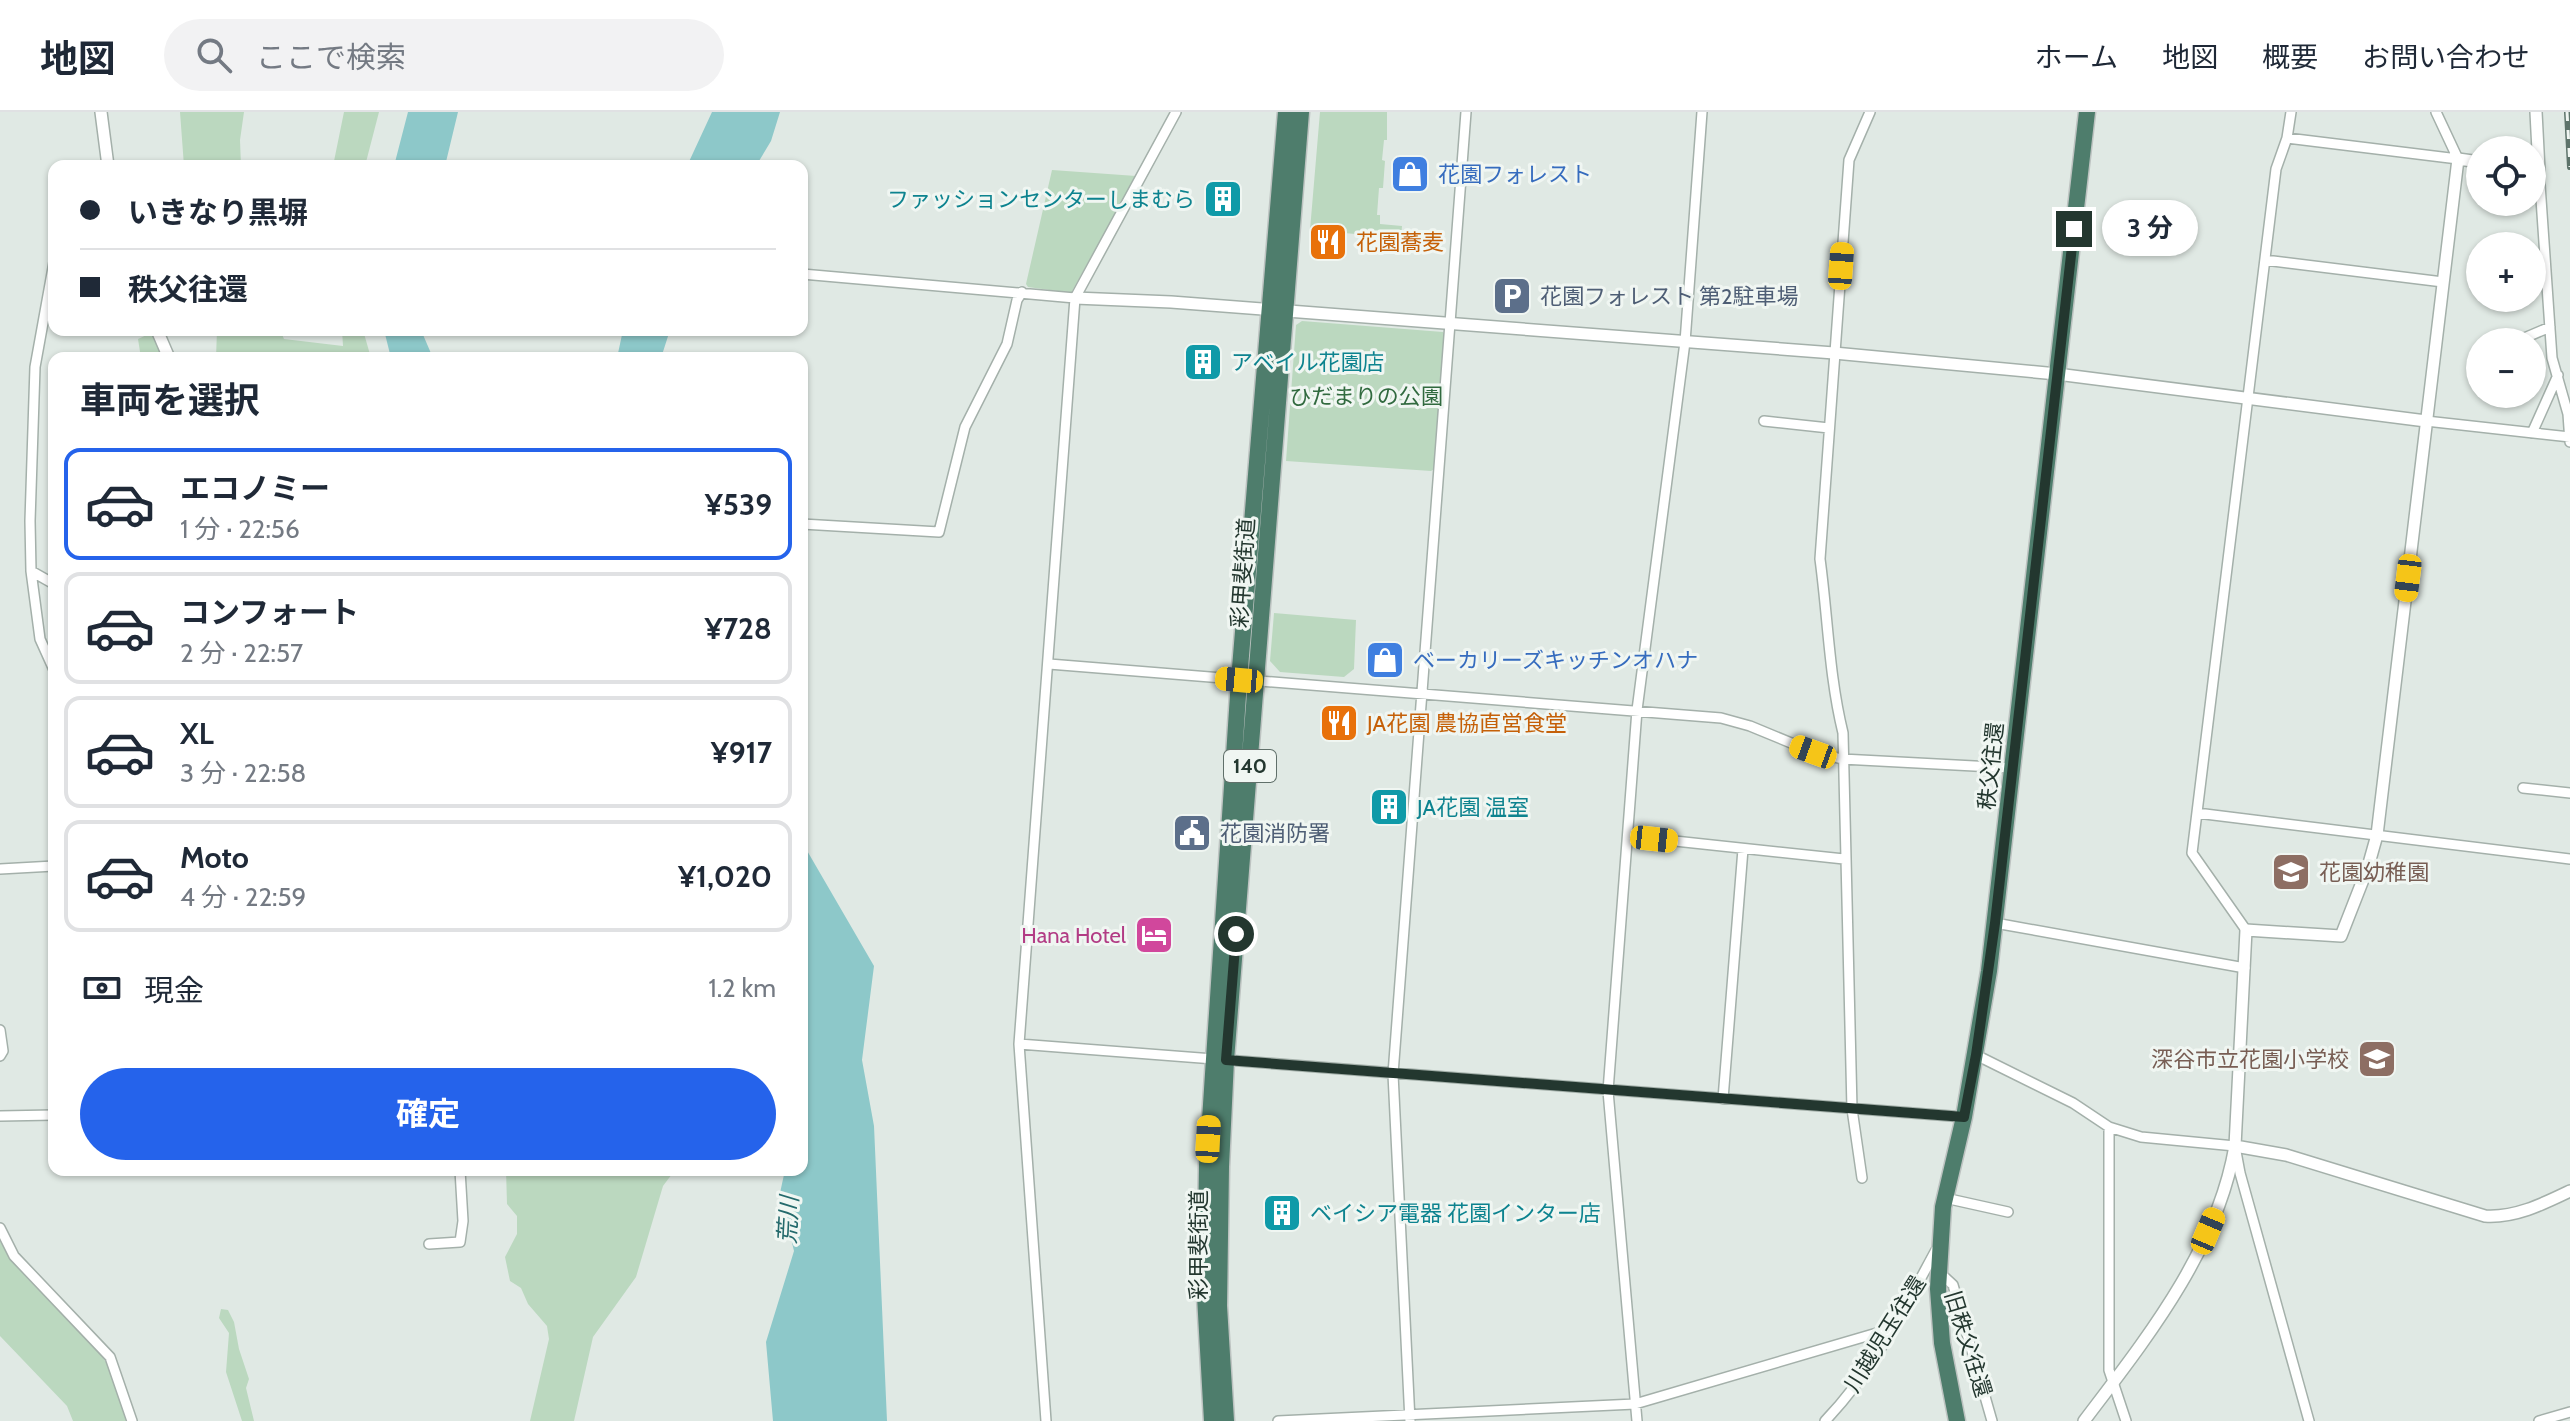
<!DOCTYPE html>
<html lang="ja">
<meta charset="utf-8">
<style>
:root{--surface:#fff;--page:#f2f2f3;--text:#1f2937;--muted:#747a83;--line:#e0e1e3;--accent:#2563eb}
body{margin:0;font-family:Cabin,"Noto Sans JP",sans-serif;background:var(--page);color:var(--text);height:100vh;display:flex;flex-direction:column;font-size:30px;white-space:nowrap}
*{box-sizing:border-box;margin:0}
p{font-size:26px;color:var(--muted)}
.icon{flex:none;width:44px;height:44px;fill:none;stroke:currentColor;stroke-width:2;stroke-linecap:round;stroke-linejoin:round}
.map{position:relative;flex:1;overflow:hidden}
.details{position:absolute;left:48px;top:240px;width:760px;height:824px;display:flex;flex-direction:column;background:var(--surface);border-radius:16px;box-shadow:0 2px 6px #0004}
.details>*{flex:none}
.banner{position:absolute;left:48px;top:48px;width:760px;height:176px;border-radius:16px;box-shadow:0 2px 6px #0004;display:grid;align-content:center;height:176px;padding:0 32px;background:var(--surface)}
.controls{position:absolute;left:2466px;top:24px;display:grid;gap:16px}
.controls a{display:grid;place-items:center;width:80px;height:80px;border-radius:50%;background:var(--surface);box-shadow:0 2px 6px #0004;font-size:40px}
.end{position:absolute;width:36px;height:36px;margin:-18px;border:10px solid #23372f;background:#fff;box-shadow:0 0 0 4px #fff}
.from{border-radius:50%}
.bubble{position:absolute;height:56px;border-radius:28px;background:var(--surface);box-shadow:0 2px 6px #0004;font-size:26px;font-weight:700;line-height:56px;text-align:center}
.car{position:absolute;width:24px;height:48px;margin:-24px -12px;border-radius:10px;box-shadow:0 0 6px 2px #0007;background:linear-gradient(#f5c518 24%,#345 0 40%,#f5c518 0 76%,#345 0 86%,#f5c518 0)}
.banner b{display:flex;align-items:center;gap:28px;height:76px;font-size:30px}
.banner b+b{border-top:2px solid var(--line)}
.banner i{width:20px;height:20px;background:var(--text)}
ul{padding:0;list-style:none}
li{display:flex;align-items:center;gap:24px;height:112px;margin:0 16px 12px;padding:0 16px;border:4px solid var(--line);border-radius:16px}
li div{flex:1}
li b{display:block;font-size:30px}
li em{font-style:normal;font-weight:700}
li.active{border-color:var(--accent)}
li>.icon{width:72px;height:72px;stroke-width:1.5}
h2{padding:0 32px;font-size:36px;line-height:96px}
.pay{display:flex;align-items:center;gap:20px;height:88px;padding:0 32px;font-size:30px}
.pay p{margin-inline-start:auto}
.primary-button{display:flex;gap:16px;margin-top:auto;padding:16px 32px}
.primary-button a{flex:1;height:92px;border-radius:48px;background:var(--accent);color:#fff;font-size:32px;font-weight:700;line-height:92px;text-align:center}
header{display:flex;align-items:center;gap:48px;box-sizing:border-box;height:112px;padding:0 40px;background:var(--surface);border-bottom:2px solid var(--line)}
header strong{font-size:38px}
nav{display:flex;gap:44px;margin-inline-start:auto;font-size:28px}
.search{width:560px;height:72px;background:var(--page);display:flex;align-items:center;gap:20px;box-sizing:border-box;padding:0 28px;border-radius:44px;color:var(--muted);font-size:30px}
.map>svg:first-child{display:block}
</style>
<header>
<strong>地図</strong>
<div class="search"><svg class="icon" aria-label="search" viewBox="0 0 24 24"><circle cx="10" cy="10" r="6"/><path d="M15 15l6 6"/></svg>ここで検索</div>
<nav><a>ホーム</a><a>地図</a><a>概要</a><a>お問い合わせ</a></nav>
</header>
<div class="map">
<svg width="2570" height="1309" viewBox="0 0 2570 1309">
<rect width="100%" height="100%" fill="#e0e9e4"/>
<!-- green -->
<path fill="#bbd8bf" d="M180,0H244L240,28L241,54H184Z
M344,0H379L365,54H333Z
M1320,0H1387V28H1384L1382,48L1385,49L1383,76H1379L1377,103H1380V112L1402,114L1401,126L1310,118Z
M1052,58L1136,64L1071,181L1028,175L1026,172Z
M1302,209L1443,220L1446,224L1436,356L1431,359L1286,349L1296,213Z
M217,218H280L284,227L343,234L342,218H363L371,246H216Z
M153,220L163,246H141L138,227Z
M1274,501L1356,508L1354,557L1344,565L1280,560L1270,549Z
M506,1058H675L663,1074L636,1165L593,1225L574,1309H530L549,1227L547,1214L528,1192L521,1176L510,1169L505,1145L517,1122V1104L507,1092Z
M0,1129C26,1176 76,1206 106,1250C116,1266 120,1291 126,1309H73L67,1294L0,1224Z
M221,1197L228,1198L234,1210L239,1237L249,1267L246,1276L254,1309H242L226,1260L229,1221L219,1206Z"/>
<!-- water -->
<path fill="#8dc8c9" d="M408,0H458L445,54H394Z
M712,0H780L771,29L756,54H687Z
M384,218H421L433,246H391Z
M623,218H670L661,246H617Z
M802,730L874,854L862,948L874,1014L887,1309H773L766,1230L794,1139L780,1081L785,1058H802Z"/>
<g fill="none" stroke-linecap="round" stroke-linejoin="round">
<!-- minor casing -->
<g stroke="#a4b0aa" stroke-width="12">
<path id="minor" d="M2436,0L2458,47
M2287,26L2458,47
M2539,58L2552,246L2568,302L2570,330
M2265,148L2443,170
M54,150L35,255L30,409L31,459L40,527L54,558
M802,162L1075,186
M2515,230L2550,215
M1764,309L1829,316
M2426,309L2570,325
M2532,321L2558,263
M802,412L939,420L965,315L1007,232L1017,188L1022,180
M31,459L54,472
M1049,552L1721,606L1750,614L1813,640L1842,647L2012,656
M2523,676L2570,681
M2197,701L2570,747
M1628,724L1844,747
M0,757L54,754
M1995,811L2245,856
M2246,818L2192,741L2276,57L2287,26L2291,0
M0,918L3,939L0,944
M1019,932L1964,1005
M1976,943L2073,991L2109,1015L2141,1025L2235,1034L2240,1061L2309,1309
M1723,987L1743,737
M0,1004L54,1003
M2109,1015V1258L2126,1309
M1862,1066L1852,997L1843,621C1829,564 1828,506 1820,447L1849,48L1870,0
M1945,1086L2008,1100
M0,1116L14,1144L110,1245L132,1309
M429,1132L460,1130L463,1109L460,1058
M1938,1159L1953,1173L1992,1309
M1046,1309L1019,932L1075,186L1176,0
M1278,1309L1635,1292L1894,1216
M1410,1309L1393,962L1466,0
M1637,1309L1608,979L1637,598L1685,230L1702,0
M1825,1309C1873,1259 1903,1199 1936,1138
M2539,1309L2570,1300"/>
</g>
<!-- tertiary casing -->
<g stroke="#a4b0aa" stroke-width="14">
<path id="tertiary" d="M101,0L108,54
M2532,57L2539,58L2536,0
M1075,186L1171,190L1834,241L2057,262L2426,309
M157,218L169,246
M2235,1034L2286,1043L2485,1104C2515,1106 2543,1092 2570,1079
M2084,1309C2146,1227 2217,1139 2235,1034L2246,818L2341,824L2368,755L2377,723L2458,47L2480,50"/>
</g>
<!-- trunk casing -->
<g stroke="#bdc3c1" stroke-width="19">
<path id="trunk" d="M1212,1309L1205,1184L1207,1053L1239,568L1286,0
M1226,1309L1219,1194L1221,1055L1226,948L1301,0
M1957,1309L1942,1231L1938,1177L1943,1095L1964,1005L1989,859L2087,0"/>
</g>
<!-- minor -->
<use href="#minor" stroke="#fff" stroke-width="9"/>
<!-- tertiary -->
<use href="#tertiary" stroke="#fff" stroke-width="11"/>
<!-- trunk -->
<use href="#trunk" stroke="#4e7d6c" stroke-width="16"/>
<!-- rail casing -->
<g stroke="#5d736a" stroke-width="6">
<path id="rail" d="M2567,0L2570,55"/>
</g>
<!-- rail -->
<use href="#rail" stroke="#f0f6f2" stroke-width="3" stroke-dasharray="9" stroke-linecap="butt"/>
</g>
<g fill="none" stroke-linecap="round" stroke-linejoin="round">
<!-- route -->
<path stroke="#23372f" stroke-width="10" d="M1236,822L1226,948L1964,1005L1976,943L1995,811L2074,117"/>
</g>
<!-- icons -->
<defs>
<g id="shop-square" transform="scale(2)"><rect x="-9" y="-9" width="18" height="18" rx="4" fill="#3f7fe0" stroke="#f0f6f2"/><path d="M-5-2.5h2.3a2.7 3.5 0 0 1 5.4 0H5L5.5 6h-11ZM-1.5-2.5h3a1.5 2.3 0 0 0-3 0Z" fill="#fff"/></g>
<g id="building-square" transform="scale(2)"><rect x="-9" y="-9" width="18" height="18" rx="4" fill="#0f9aa8" stroke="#f0f6f2"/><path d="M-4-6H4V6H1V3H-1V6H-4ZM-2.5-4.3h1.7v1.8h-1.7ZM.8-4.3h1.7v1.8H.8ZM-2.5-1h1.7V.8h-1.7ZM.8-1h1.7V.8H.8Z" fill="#fff"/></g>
<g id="restaurant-square" transform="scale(2)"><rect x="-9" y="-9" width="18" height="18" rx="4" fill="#e8710a" stroke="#f0f6f2"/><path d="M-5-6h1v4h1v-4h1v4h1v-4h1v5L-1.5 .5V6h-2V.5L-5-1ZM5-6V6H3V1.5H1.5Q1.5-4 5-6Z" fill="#fff"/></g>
<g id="parking-square" transform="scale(2)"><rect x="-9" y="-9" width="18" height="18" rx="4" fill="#5c6f8a" stroke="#f0f6f2"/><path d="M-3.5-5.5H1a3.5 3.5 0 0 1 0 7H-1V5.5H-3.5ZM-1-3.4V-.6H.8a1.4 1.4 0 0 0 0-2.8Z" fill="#fff"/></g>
<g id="civic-square" transform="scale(2)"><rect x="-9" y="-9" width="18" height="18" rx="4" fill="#5c6f8a" stroke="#f0f6f2"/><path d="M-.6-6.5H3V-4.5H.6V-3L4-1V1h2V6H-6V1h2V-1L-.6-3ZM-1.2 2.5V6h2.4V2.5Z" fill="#fff"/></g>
<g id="school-square" transform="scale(2)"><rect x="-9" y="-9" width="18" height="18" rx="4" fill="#8d6e63" stroke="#f0f6f2"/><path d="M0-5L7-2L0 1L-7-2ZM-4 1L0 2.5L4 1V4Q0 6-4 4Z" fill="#fff"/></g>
<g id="hotel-square" transform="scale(2)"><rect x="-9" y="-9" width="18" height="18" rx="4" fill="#d1479c" stroke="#f0f6f2"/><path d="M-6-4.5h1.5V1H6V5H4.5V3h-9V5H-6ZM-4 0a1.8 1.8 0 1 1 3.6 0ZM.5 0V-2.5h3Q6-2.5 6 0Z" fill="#fff"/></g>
</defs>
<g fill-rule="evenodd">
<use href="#shop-square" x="1410" y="62"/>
<use href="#building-square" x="1223" y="87"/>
<use href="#restaurant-square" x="1328" y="130"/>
<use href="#parking-square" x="1512" y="184"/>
<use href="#building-square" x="1203" y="250"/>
<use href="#shop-square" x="1385" y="548"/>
<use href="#restaurant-square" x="1339" y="611"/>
<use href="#building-square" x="1389" y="695"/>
<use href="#civic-square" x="1192" y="721"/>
<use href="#school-square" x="2291" y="760"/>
<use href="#hotel-square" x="1154" y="823"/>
<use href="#school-square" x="2377" y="947"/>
<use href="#building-square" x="1282" y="1101"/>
</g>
<g text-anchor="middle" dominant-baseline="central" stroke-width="6" stroke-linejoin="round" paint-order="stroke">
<!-- shield labels -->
<rect fill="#f0f6f2" stroke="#60706a" stroke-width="2" x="1224" y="638" width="52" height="32" rx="6"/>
<g font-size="20" font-weight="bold" fill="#23372f">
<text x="1250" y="654">140</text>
</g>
<!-- shop labels -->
<g font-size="22" fill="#366cbe" stroke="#f0f6f2" text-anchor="start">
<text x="1438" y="62">花園フォレスト</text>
<text x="1413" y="548">ベーカリーズキッチンオハナ</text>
</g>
<!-- culture labels -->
<g font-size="22" fill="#0d838f" stroke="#f0f6f2" text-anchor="start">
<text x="1195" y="87" text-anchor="end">ファッションセンターしまむら</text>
<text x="1231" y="250">アベイル花園店</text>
<text x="1417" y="695">JA花園 温室</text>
<text x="1310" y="1101">ベイシア電器 花園インター店</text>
</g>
<!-- food labels -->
<g font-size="22" fill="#c56008" stroke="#f0f6f2" text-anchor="start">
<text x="1356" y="130">花園蕎麦</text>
<text x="1367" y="611">JA花園 農協直営食堂</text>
</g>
<!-- service labels -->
<g font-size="22" fill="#4e5e75" stroke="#f0f6f2" text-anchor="start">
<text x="1540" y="184">花園フォレスト 第2駐車場</text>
<text x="1220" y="721">花園消防署</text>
</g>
<!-- park labels -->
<g font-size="22" fill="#316a3f" stroke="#f0f6f2">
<text x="1366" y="284">ひだまりの公園</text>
</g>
<!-- street labels -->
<g font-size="22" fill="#23372f" stroke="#f0f6f2">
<text transform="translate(1243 461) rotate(-86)">彩甲斐街道</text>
<text transform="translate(1991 654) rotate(-84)">秩父往還</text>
<text transform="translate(1198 1133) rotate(-90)">彩甲斐街道</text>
<text transform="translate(1885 1222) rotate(-58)">川越児玉往還</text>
<text transform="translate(1968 1232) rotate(73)">旧秩父往還</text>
</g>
<!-- education labels -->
<g font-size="22" fill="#785e54" stroke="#f0f6f2" text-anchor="start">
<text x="2319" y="760">花園幼稚園</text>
<text x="2349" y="947" text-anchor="end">深谷市立花園小学校</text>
</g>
<!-- hotel labels -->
<g font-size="22" fill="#b23c85" stroke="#f0f6f2" text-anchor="end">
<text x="1126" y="823">Hana Hotel</text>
</g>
<!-- water labels -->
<g font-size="24" font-style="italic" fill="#246a6c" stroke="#f0f6f2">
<text transform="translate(788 1108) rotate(-87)">荒川</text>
</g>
</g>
</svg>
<div class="controls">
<a><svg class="icon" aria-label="locate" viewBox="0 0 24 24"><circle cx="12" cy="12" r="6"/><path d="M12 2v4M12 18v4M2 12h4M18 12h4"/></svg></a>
<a>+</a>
<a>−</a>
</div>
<i class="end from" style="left:1236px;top:822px"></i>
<i class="end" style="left:2074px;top:117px"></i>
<div class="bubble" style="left:2102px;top:88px;width:96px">3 分</div>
<i class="car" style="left:1841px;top:154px;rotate:4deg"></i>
<i class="car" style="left:2408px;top:466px;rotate:187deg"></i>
<i class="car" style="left:1239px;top:568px;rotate:275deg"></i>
<i class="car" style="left:1813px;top:640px;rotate:290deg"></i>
<i class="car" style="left:1654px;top:727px;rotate:96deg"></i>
<i class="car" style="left:1208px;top:1027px;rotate:3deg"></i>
<i class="car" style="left:2208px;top:1119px;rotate:23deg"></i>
<div class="banner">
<b><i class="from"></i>いきなり黒塀</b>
<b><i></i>秩父往還</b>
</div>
<section class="details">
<h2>車両を選択</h2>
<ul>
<li class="active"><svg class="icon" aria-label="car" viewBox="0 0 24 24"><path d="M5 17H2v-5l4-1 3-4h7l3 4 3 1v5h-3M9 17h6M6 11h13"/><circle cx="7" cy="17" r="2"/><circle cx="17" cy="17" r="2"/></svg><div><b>エコノミー</b><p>1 分 · 22:56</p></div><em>¥539</em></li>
<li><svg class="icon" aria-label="car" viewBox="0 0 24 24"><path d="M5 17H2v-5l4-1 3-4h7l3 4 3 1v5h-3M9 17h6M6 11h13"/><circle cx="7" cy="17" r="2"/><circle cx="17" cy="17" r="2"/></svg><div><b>コンフォート</b><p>2 分 · 22:57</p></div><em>¥728</em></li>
<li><svg class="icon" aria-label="car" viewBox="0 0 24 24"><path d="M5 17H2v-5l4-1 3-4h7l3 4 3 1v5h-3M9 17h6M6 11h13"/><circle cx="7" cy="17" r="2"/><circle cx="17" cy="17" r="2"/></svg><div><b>XL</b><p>3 分 · 22:58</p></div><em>¥917</em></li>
<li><svg class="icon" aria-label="car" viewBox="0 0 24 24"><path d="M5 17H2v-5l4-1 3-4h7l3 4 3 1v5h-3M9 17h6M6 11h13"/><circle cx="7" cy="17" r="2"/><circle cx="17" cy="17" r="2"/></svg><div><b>Moto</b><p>4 分 · 22:59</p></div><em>¥1,020</em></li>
</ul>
<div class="pay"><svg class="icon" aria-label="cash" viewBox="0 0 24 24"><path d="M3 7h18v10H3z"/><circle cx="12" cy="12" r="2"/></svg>現金<p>1.2 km</p></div>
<div class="primary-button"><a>確定</a></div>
</section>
</div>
